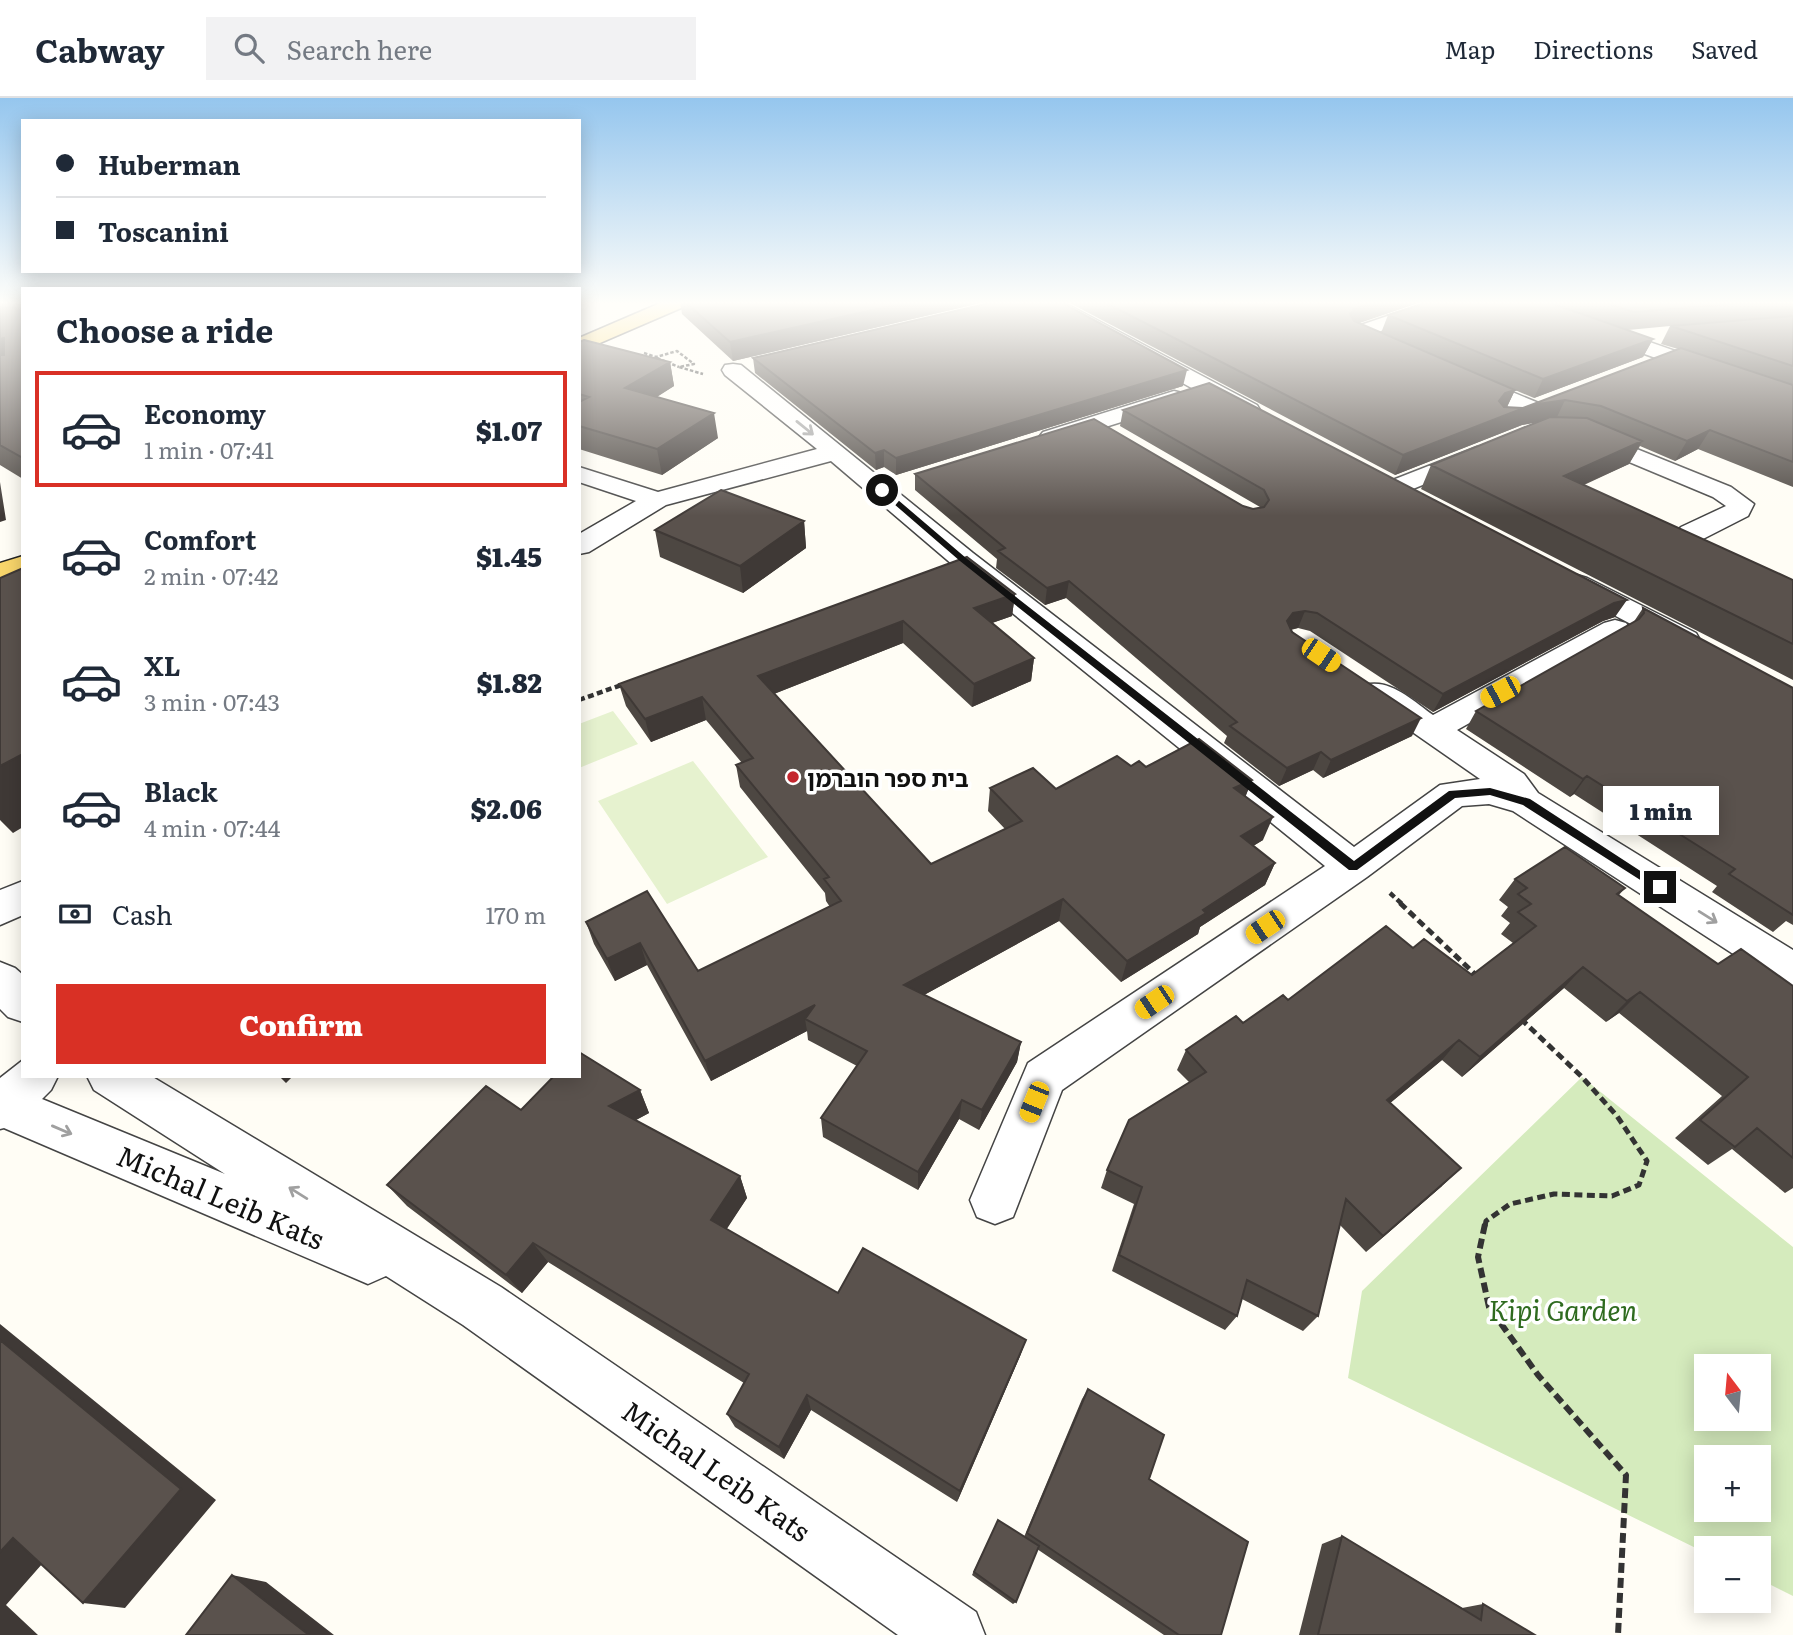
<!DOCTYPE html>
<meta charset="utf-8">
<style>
:root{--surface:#fff;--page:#f2f2f3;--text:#1f2937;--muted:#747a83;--line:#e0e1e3;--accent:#d93025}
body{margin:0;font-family:Literata,"Noto Sans Hebrew",serif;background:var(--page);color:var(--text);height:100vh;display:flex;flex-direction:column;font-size:26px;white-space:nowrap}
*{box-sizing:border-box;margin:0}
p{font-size:23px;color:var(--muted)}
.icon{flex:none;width:38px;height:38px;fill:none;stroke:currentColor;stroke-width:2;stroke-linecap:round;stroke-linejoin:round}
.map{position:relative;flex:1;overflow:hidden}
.side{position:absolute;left:21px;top:189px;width:560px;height:791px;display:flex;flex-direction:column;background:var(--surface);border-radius:0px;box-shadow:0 4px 18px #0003}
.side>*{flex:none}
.top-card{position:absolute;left:21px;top:21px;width:560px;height:154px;border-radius:0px;box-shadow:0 4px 18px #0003;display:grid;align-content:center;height:154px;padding:0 35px;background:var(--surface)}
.needle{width:46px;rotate:344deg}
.buttons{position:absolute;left:1694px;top:1256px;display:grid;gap:14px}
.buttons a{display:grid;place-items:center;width:77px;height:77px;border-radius:0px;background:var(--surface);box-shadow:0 4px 18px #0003;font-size:35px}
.end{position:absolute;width:32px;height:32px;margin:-16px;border:9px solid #111;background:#fff;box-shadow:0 0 0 4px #fff}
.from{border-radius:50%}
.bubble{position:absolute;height:49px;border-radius:0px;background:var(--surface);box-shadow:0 4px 18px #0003;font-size:23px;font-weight:800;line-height:49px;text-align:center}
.car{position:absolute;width:21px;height:42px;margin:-21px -10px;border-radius:9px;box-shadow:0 0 5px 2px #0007;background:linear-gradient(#f5c518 24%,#345 0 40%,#f5c518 0 76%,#345 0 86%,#f5c518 0)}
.top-card b{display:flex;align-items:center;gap:24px;height:66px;font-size:26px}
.top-card b+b{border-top:2px solid var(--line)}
.top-card i{width:18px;height:18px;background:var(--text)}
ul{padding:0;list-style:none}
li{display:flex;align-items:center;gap:21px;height:116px;margin:0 14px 10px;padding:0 21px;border:4px solid transparent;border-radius:0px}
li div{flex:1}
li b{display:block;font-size:26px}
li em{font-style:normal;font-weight:800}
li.on{border-color:var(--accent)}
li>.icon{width:63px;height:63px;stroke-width:1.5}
h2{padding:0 35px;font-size:32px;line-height:84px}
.pay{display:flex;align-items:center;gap:18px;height:77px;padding:0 35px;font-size:26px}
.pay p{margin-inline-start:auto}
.button{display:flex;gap:14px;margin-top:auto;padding:14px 35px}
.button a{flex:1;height:80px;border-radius:0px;background:var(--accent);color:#fff;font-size:28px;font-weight:800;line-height:80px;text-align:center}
header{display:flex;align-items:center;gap:42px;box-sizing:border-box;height:98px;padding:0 35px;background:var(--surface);border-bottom:2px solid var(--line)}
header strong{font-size:33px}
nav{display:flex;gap:38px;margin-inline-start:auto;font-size:24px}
.search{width:490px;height:63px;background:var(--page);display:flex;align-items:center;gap:18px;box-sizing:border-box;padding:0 24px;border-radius:0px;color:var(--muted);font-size:26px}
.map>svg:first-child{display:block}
</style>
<header>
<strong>Cabway</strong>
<div class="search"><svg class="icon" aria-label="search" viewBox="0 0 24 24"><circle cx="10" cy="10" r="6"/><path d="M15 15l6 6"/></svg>Search here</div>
<nav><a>Map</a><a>Directions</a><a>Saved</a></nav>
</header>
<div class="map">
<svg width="1793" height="1537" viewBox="0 0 1793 1537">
<rect width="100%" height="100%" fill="#fffdf5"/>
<!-- green -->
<path fill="#d5ebbd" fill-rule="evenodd" d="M1582,979L1793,1149V1498L1759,1481V1451H1706V1455L1348,1280L1362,1193ZM1706,1269H1759V1321H1706ZM1706,1360H1759V1412H1706Z"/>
<!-- pitch -->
<path fill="#e6f2cf" d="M613,613L638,646L579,670V626Z
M693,663L768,759L667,806L598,703Z"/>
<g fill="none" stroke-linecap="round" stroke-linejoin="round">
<!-- minor casing -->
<g stroke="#444" stroke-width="3">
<path id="minor" d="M1037,203H1061L1257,307L1260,312L1257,317H1241L1040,207Z
M1432,203H1461L1458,207L1363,239H1349L1346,235L1349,231Z
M1504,203H1532L1793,294V309L1507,207Z
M733,266L741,267L973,455L1354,749L1440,687L1480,681L1365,601L1360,594L1365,587C1390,580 1413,603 1433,617L1604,525L1615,522L1626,525L1630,531L1626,537L1457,632L1524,676L1538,695L1793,852V890L1778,885L1513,713L1489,706L1462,708L1367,779L1062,992L1013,1119L995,1126L977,1119L970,1102L1028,965L1325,768L953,467L831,363L666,407L589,454L579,456V436L636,403L579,384V369L658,394L817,351L725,277L722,272L725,267Z
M1464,274L1541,306L1544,311L1541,316H1525L1456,286L1453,281L1456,276Z
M1174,293L1182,295L1185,300L1182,305L1051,346L1043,344L1039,339L1043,334Z
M1587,331L1731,389L1754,406L1748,418L1699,443L1793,488V508L1681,457L1670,443L1681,429L1726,408L1713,399L1579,343L1575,338L1579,333Z
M1477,349L1486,351L1489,356L1486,361L1403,395L1394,398L1385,395L1381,390L1385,385Z
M1577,477L1587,480L1696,535L1700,542L1696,549L1685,551L1674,549L1567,492L1563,486L1567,480Z
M23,783V817L0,827V792Z
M0,864L15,870L23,877V924L8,919L0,911Z
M23,962V978H58L51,992L42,1001L225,1076L94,992L87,978H151L501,1189L976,1514L985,1537H898L463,1227L386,1178L368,1186L4,1030L0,1031V980Z"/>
</g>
<!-- major casing -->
<g stroke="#222" stroke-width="3">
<path id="major" d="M665,203H691L688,207L579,254V240Z
M23,458V476L0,484V465Z"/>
</g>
<!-- path-far3 -->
<path stroke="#333" stroke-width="2.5" stroke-dasharray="3.5 2" stroke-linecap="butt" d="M644,255L656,259L677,253L694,266L679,269L703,276
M657,260L679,269"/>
<!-- path-far2 -->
<path stroke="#333" stroke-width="4.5" stroke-dasharray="6 3.5" stroke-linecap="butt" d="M579,602L624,586
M1390,795L1402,806"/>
<!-- path-far1 -->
<path stroke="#333" stroke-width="5" stroke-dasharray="8 4.5" stroke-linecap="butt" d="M1400,805L1477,878
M1485,1128L1486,1123L1510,1106L1554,1096L1612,1098L1639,1087L1647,1063L1617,1018L1582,979L1521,921"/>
<!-- path -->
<path stroke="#333" stroke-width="6" stroke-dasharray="10 5" stroke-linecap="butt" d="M1485,1126L1478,1159L1489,1209L1538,1277L1626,1377L1618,1537"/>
<!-- minor -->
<use href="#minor" fill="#fff" fill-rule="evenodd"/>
<!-- major -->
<use href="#major" fill="#f9d66b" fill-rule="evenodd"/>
</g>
<!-- wall -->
<path fill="#4d4742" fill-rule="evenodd" d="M0,203H23V381L0,367Z
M680,203H989L733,263L682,216Z
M1066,203H1424L1358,225L1381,235L1388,217L1432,203H1793V389L1698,351L1675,363L1640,348L1629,366L1584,387L1793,482V582L1421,391L1431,367L1536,324L1522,327L1395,377ZM1670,228L1661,246L1678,251L1523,310L1507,309L1515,292L1534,300L1643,259L1653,241L1628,232Z
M579,244L670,264L674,288L657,299L718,340L662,377L579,351Z
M753,260L1183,288L896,377L884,369L876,372L755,275Z
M1123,312L1615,519L1603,523L1433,614L1310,533L1298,530L1291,532L1412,638L1323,680L1313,672L1279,688L1224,645L1227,638L1066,500L1045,507L996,470L997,461L915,392V376L1243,408L1253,411L1260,409L1120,328Z
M804,423L806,450L743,495L660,459L655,432Z
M1015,496L1012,518L992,525L1034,560L1031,583L972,609L903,545L774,596L931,766L1005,731L988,713L990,690L1056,691L1131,668L1252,682L1245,699L1263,742L1253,748L1275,765L1265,787L1200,829L1198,836L1121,884L1059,823L924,897L1021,944L1017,964L979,1032L959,1021L918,1092L823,1039L821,1020L857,968L808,942L807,933L711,983L647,867L615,883L594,846L586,824L647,793L698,873L830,809L826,803L825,795L740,689L736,667L742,665L706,622L651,644L626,608L619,586Z
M1643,510L1793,590V827L1786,823L1773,834L1712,794L1717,788L1574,696L1570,699L1466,631L1476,613L1633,525Z
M1515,781L1625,790L1619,797L1718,866L1793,888V1090L1785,1095L1732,1051L1708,1067L1675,1040L1722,998L1619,915L1606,924L1564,890L1462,979L1442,962L1390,1005L1442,1088L1366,1154L1340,1127L1318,1218L1303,1233L1242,1201L1237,1218L1225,1232L1112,1173L1134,1106L1101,1090L1107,1072L1189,984L1177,972L1186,952L1288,902L1413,850L1472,877L1513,845L1501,836L1510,825L1501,818L1508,809L1499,802Z
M640,992L649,1015L636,1022L740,1078L747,1100L726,1131L838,1195L1026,1242L1020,1258L957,1404L811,1312L784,1361L735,1329L727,1316L744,1285L548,1164L522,1195L407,1108L387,1087L521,1012Z
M1088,1291L1149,1381L1221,1537H1164L1037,1451L1016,1504L1013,1506L972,1477L998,1422L1024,1439L1082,1301Z
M1342,1438L1462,1510L1483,1506L1535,1537H1299L1322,1446Z"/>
<!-- shaded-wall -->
<path fill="#3f3936" d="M913,203H989L733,263L730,244Z
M1378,203H1424L1348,229L1350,216L1354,211Z
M4,240L23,269L0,276V241Z
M1653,241L1643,259L1534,300L1543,281Z
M670,264L674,288L630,315L625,290Z
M1187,272L1183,288L896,377V360Z
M1515,292L1506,311L1496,315L1499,303L1505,295Z
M1565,302L1556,321L1522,327L1395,377L1403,357L1531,307Z
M714,315L718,340L662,377L657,351Z
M1710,332L1698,351L1675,363L1687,343Z
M1642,343L1629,366L1551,401L1564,378Z
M884,352V369L876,372L875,355Z
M0,384L6,422L0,424Z
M804,423L806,450L743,495L740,468Z
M1069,483L1066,500L1045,507L1047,490Z
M1015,496L1012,518L972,532L974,510Z
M1627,502L1615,519L1603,523L1433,614L1443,596L1614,505Z
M1305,513L1298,530L1287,532V523L1293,515Z
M903,523V545L761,601L758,578Z
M1034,560L1031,583L972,609L974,586Z
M702,599L706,622L651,644L645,621Z
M1421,620L1412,638L1323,680L1331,662Z
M1321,654L1313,672L1279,688L1287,670Z
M23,656V729L13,735L0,722V668Z
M1587,678L1574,696L1570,699L1583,681Z
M1252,682L1243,705L1234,690Z
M1273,719L1263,742L1232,761L1241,738Z
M1275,765L1265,787L1200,829L1198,836L1121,884L1127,863Z
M1063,801L1059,823L904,908V887Z
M640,845L647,867L615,883L607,861Z
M1583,869L1564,890L1462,979L1480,959Z
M1640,894L1619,915L1606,924L1627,903Z
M815,907L805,921L807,933L711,983L705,963Z
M1459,942L1442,962L1371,1021L1387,1002Z
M1021,944L1017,964L979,1032L982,1012Z
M279,978H293L286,985Z
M640,992L649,1015L619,1031L609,1008Z
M962,1002L959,1021L918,1092V1074Z
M1461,1070L1442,1088L1366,1154L1383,1138Z
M740,1078L747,1100L719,1143L711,1122Z
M533,1145L548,1164L522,1195L506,1177Z
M0,1226L216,1402L125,1510L83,1505L0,1242Z
M1026,1242L1020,1258L957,1404L960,1393Z
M807,1297L811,1312L784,1361L779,1349Z
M13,1440L57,1449L6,1507L38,1537H0V1454Z
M232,1477L266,1484L334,1537H309Z"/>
<!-- building -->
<path fill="#5a524d" stroke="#3f3936" stroke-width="2" d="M0,203H23V360L0,347V257H4V240L0,241Z
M684,203H913L730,244Z
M998,203H1059L1187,272L896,360L884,352L875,355L753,260Z
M1102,203H1378L1354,211L1350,216L1354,223L1515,292L1505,295L1499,303L1504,309L1523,310L1681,250L1793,287V364L1710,332L1687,343L1601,308L1565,302L1531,307L1403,357Z
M1432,203H1545L1653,241L1543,281L1388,217Z
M1599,203H1768L1634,214Z
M1793,218V268L1671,228Z
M584,242L670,264L625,290L714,315L657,351L579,328V304L589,299L579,296V244Z
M1209,285L1627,502L1614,505L1443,596L1317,515L1305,513L1293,515L1287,523L1292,534L1421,620L1331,662L1321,654L1287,670L1230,628L1237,624L1069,483L1047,490L998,453L1005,450L915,376L1094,321L1243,408L1253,411L1264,409L1269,402L1264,392L1123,312Z
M1550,319L1587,320L1642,343L1564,378L1793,482V546L1431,367Z
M721,392L804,423L740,468L655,432Z
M967,459L1015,496L974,510L1034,560L974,586L903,523L758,578L931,766L1022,723L990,690L1033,670L1056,691L1117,658L1131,668L1139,663L1146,669L1199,641L1252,682L1234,690L1273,719L1241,738L1275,765L1203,812L1206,815L1127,863L1063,801L904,887L1021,944L982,1012L962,1002L918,1074L821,1020L867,953L805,921L815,907L705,963L640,845L607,861L586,824L647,793L698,873L841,803L824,781L829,779L736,667L753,660L702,599L645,621L619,586Z
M23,470V656L0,668V480Z
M1643,510L1793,590V817L1729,776L1735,771L1587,678L1583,681L1476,613L1639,521L1644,515Z
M1565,749L1625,790L1617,796L1718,866L1741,851L1793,888V1060L1757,1030L1735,1049L1700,1022L1748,979L1640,894L1627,903L1583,869L1480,959L1459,942L1387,1002L1461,1070L1383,1138L1346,1101L1318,1218L1247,1182L1237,1218L1119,1157L1142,1089L1107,1072L1129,1022L1206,974L1186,952L1236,918L1243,925L1283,897L1288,902L1386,828L1413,850L1424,841L1472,877L1536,828L1518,814L1531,806L1518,796L1527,790L1515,781Z
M579,954L640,992L609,1008L740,1078L711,1122L838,1195L863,1150L1026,1242L960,1393L807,1297L779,1349L727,1316L749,1276L533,1145L506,1177L387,1087L486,988L521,1012L554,978H579Z
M0,1242L181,1391L83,1505L13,1440L0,1454Z
M1088,1291L1164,1337L1149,1381L1248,1444L1221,1537H1179L1027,1435Z
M998,1422L1039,1448L1016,1504L974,1474Z
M1342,1438L1481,1522L1483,1506L1535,1537H1318Z
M232,1477L309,1537H186Z"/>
<!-- one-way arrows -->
<defs><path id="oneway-shaft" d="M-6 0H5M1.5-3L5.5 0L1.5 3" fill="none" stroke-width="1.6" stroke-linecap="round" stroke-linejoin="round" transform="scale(1.75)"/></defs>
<g stroke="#a0a0a0">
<use href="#oneway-shaft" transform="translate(805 330) rotate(39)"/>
<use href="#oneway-shaft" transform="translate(1708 819) rotate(32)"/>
<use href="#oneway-shaft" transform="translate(62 1032) rotate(23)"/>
<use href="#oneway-shaft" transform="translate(298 1095) rotate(-148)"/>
</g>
<!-- sky -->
<linearGradient id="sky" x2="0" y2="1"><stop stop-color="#95c6ee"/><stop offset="0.49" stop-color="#fffefa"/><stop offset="1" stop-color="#fffefa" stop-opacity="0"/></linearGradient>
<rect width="1793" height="418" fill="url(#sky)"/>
<!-- route -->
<path fill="#111" d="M879,390H884L966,460L1354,763L1449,693L1490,690L1530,701L1665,789L1660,793L1656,792L1523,707L1490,697L1455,700L1357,772H1349L960,463L879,393Z"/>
<!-- markers -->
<circle fill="#c4262e" stroke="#fff" stroke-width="2.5" cx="793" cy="679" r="7"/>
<g text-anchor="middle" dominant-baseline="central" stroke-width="7" stroke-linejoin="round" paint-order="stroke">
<!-- poi labels -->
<g font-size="23" font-weight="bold" fill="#111" stroke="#fff" text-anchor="start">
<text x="807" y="679">בית ספר הוברמן</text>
</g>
<!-- near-street labels -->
<g font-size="28" fill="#111" stroke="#fff">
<text transform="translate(221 1098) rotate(23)">Michal Leib Kats</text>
<text transform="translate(717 1372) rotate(35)">Michal Leib Kats</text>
</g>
<!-- near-park labels -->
<g font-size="28" font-style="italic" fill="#2f6b1f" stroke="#fff">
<text x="1563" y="1211">Kipi Garden</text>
</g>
</g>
</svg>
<div class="buttons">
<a><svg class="needle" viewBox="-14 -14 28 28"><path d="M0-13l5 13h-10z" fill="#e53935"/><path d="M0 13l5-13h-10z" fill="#747a83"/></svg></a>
<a>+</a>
<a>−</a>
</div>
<i class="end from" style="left:882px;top:392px"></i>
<i class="end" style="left:1660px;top:789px"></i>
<div class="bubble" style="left:1603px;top:688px;width:116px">1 min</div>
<i class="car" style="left:1321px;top:557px;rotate:124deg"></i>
<i class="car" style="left:1500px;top:594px;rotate:242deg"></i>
<i class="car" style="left:1265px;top:829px;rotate:236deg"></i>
<i class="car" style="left:1154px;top:904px;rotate:236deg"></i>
<i class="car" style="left:1034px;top:1004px;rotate:202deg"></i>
<div class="top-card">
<b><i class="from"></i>Huberman</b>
<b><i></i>Toscanini</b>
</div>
<section class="side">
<h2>Choose a ride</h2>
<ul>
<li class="on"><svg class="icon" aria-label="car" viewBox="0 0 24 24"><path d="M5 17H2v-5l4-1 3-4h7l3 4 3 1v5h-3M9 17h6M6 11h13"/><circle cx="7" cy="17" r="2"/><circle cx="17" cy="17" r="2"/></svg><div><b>Economy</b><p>1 min · 07:41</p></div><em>$1.07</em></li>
<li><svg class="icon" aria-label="car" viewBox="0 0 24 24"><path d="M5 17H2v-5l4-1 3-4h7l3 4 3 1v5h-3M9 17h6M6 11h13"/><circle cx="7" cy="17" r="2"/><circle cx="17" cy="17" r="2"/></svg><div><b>Comfort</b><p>2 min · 07:42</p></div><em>$1.45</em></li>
<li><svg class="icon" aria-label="car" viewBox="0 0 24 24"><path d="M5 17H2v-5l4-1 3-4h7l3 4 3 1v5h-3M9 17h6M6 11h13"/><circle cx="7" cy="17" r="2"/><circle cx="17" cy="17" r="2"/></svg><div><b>XL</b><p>3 min · 07:43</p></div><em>$1.82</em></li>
<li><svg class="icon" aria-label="car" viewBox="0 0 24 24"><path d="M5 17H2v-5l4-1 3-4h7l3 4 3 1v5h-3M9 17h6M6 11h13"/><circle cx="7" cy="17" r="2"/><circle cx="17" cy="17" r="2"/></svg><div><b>Black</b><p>4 min · 07:44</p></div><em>$2.06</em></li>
</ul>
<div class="pay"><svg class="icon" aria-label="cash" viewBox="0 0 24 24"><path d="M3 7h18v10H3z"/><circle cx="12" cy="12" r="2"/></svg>Cash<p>170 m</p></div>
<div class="button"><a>Confirm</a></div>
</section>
</div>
